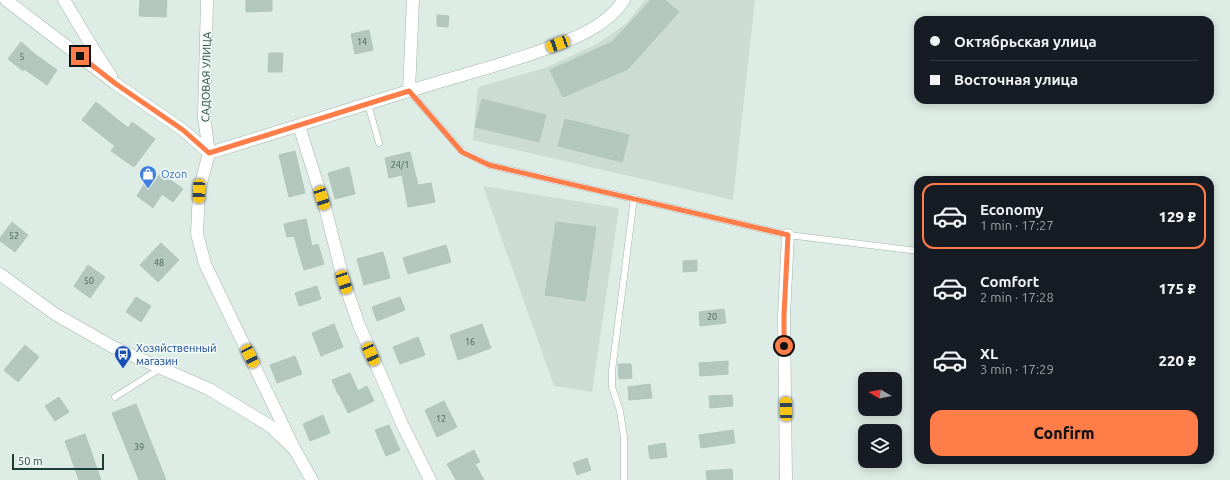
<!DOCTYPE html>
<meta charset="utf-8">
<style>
:root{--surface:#171b24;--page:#20242c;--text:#f1f3f6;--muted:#9ea1a6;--line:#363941;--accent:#ff7d49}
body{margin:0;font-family:Ubuntu,sans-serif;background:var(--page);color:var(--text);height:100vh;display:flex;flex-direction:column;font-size:15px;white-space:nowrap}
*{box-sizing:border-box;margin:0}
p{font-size:13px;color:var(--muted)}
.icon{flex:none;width:22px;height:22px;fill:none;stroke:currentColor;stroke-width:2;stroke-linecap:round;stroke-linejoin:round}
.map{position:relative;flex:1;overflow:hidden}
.sheet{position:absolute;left:914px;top:176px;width:300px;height:288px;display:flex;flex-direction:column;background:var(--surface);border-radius:12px;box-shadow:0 2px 10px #0003}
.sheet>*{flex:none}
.top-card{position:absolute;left:914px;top:16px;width:300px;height:88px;border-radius:12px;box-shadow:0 2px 10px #0003;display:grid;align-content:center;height:88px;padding:0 16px;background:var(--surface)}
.needle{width:26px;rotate:279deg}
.buttons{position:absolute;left:858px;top:372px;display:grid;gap:8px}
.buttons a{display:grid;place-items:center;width:44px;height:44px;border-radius:8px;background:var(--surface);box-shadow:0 2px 10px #0003;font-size:20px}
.scale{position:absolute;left:12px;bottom:10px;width:92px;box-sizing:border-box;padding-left:4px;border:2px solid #1e3d36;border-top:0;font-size:11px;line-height:14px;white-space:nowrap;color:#1e3d36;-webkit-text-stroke:3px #eff8f4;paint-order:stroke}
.end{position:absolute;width:18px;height:18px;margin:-9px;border:5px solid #ff7d49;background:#111;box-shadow:0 0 0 2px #111}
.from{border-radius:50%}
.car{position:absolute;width:12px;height:24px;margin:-12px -6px;border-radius:5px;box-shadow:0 0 3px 1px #0007;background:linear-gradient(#f5c518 24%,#345 0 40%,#f5c518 0 76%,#345 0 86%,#f5c518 0)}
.top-card b{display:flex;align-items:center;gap:14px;height:38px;font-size:15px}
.top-card b+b{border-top:1px solid var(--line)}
.top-card i{width:10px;height:10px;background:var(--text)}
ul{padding:7px 0 0;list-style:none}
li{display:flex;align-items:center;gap:12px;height:66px;margin:0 8px 6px;padding:0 8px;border:2px solid transparent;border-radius:12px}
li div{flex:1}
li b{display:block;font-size:15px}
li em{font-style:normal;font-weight:800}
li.active{border-color:var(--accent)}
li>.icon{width:36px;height:36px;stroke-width:1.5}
.cta{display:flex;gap:8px;margin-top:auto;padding:8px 16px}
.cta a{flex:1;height:46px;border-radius:12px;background:var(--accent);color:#111;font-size:16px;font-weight:800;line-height:46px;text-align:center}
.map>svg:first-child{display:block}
</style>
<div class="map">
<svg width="1230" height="480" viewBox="0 0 1230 480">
<rect width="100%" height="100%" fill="#deece6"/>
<!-- built -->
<path fill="#ccdcd5" d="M645,0H755L733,200L473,140L478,87L545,68L597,44L626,24Z
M483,186L619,208L592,392L554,386Z"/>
<!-- building -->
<path fill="#b3c7bf" stroke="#b0c6be" d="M140,0H167L166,17L139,16Z
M246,0H272V11L246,12Z
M651,0H665L679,12L628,69L563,97L550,70L612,42Z
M437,15L449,16L448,27L437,26Z
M369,30L373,50L355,54L351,34Z
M21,42L36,55L57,70L47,85L24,69L23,71L8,59Z
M269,53H283L282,72H268Z
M482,99L546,115L539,142L475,127Z
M96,102L128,128L132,122L155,139L134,167L111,151L115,146L82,120Z
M565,119L629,135L622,162L558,146Z
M295,151L305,193L289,197L279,155Z
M410,152L418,185L431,183L435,202L408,207L402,175L389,178L385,158Z
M349,167L355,194L335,199L328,173Z
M161,173L183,189L173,202L162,194L153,208L137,196L145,183L151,187Z
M306,219L312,246L318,244L324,264L304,270L294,236L287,237L284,224Z
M12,222L28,235L15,252L0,241V238Z
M556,222L596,227L585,301L545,295Z
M161,243L179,260L158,282L140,265Z
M446,245L451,262L408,274L403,258Z
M383,252L390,278L364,285L357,259Z
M697,260V271L683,272V261Z
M88,265L105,277L90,298L74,286Z
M317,286L321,299L299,306L295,293Z
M136,297L151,306L141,322L126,312Z
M400,297L405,310L377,321L372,307Z
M724,309L726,323L700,326L699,312Z
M334,324L343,347L321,356L312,333Z
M482,324L491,348L458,360L450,335Z
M418,337L425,355L400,364L393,347Z
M25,345L39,357L18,382L4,370Z
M295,356L302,374L277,383L270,365Z
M728,361V374L700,376L699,363Z
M618,364H631L632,378L619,379Z
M350,373L358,391L367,386L374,401L348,413L339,394H338L332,380Z
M650,384L652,398L629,400L628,387Z
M732,395L733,406L710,408L709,396Z
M59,397L69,412L55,421L45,406Z
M444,401L457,427L437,437L425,410Z
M136,404L166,480H139L112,413Z
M323,415L330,433L310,441L303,424Z
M389,425L400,450L386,456L375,430Z
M733,430L735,443L701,448L699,435Z
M85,434L101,480H79L65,441Z
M665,443L667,457L650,459L648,446Z
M474,450L480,462L475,464L484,480H456L447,464Z
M587,458L591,470L577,475L573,463Z
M732,469L733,480H707L706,471Z"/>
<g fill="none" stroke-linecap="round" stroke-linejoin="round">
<!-- service casing -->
<g stroke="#a1b4ae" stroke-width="7">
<path id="service" d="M409,91L462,151L489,165L788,235L918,251
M368,104L379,143
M115,397L161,368
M624,480V437L620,411L612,387V371L634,198"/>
</g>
<!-- minor casing -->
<g stroke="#a1b4ae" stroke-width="13">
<path id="minor" d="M6,0L116,84L183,130L209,153
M64,0L94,50L111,76
M207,0L204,117L209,153L199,191L197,234L205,264L294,448
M409,91L413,0
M299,126L326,211L344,282L359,325L402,424L430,480
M209,153C276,133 342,111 409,91C463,74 519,61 571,39C591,31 612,18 624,0
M786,480L784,315L788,235"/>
</g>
<!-- tertiary casing -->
<g stroke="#a1b4ae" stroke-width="13">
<path id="tertiary" d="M0,274L55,314L113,347L209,389L270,426L295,450L312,480"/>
</g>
<!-- service -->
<use href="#service" stroke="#fff" stroke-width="6"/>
<!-- minor -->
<use href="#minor" stroke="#fff" stroke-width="12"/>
<!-- tertiary -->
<use href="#tertiary" stroke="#fff" stroke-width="12"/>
</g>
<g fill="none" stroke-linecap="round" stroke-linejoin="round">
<!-- route -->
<path stroke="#ff7d49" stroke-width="5" d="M80,56L116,84L183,130L209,153L409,91L462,152L489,165L788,235L784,315V346"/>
</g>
<!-- icons -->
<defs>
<g id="shop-pin" transform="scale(0.9)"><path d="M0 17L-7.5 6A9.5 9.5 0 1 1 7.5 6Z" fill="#3f7fe0" stroke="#eff8f4"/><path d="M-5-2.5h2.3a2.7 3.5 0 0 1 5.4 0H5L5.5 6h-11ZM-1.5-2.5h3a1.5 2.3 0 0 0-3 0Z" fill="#fff"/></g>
<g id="bus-pin" transform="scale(0.9)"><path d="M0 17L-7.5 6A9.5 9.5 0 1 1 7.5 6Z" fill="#1a4fb4" stroke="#eff8f4"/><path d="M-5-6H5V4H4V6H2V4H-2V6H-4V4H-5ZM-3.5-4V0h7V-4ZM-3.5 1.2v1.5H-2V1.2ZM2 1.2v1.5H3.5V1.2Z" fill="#fff"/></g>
</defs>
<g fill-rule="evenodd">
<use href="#shop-pin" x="148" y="174"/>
<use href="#bus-pin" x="123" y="354"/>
</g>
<g text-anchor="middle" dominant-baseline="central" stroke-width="3.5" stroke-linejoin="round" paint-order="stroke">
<!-- number labels -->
<g font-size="9" fill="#436058">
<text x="362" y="42">14</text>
<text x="22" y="57">5</text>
<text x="400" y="165">24/1</text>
<text x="14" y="236">52</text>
<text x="159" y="263">48</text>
<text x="89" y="281">50</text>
<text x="712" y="317">20</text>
<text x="470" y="342">16</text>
<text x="441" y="419">12</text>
<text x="139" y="447">39</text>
</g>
<!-- street labels -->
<g font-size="11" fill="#1e3d36" stroke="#eff8f4">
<text transform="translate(206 77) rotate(-89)">САДОВАЯ УЛИЦА</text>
</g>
<!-- shop labels -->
<g font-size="11" fill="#366cbe" stroke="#eff8f4" text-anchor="start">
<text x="161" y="174">Ozon</text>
</g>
<!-- transit labels -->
<g font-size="11" fill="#164399" stroke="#eff8f4" text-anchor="start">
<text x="136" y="348">Хозяйственный<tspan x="136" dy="13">магазин</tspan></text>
</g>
</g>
</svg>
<div class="buttons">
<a><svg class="needle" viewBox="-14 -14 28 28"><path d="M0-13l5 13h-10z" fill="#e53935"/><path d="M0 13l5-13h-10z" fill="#9ea1a6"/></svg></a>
<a><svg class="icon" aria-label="layers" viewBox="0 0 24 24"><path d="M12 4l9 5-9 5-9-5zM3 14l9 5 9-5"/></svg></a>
</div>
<div class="scale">50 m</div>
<i class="end from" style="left:784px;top:346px"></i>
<i class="end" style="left:80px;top:56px"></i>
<i class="car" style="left:558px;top:44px;rotate:250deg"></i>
<i class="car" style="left:199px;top:191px;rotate:182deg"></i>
<i class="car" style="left:322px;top:198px;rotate:162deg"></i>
<i class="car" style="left:344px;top:282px;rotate:161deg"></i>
<i class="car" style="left:371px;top:354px;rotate:156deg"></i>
<i class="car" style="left:250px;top:356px;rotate:154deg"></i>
<i class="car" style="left:786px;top:409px;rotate:359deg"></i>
<div class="top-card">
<b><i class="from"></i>Октябрьская улица</b>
<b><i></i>Восточная улица</b>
</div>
<section class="sheet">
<ul>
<li class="active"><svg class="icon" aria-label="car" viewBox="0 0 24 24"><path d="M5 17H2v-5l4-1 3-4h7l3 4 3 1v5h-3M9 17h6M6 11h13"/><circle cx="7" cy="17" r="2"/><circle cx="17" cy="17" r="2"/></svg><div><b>Economy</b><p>1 min · 17:27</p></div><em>129 ₽</em></li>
<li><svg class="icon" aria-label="car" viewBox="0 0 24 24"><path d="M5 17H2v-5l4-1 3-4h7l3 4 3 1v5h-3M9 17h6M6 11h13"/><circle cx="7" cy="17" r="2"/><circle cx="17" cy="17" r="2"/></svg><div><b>Comfort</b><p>2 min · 17:28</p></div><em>175 ₽</em></li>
<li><svg class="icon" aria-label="car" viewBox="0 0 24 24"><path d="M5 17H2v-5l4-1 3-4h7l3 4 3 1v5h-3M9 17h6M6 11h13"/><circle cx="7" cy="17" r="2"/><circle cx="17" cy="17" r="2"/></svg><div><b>XL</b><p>3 min · 17:29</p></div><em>220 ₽</em></li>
</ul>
<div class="cta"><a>Confirm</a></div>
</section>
</div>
